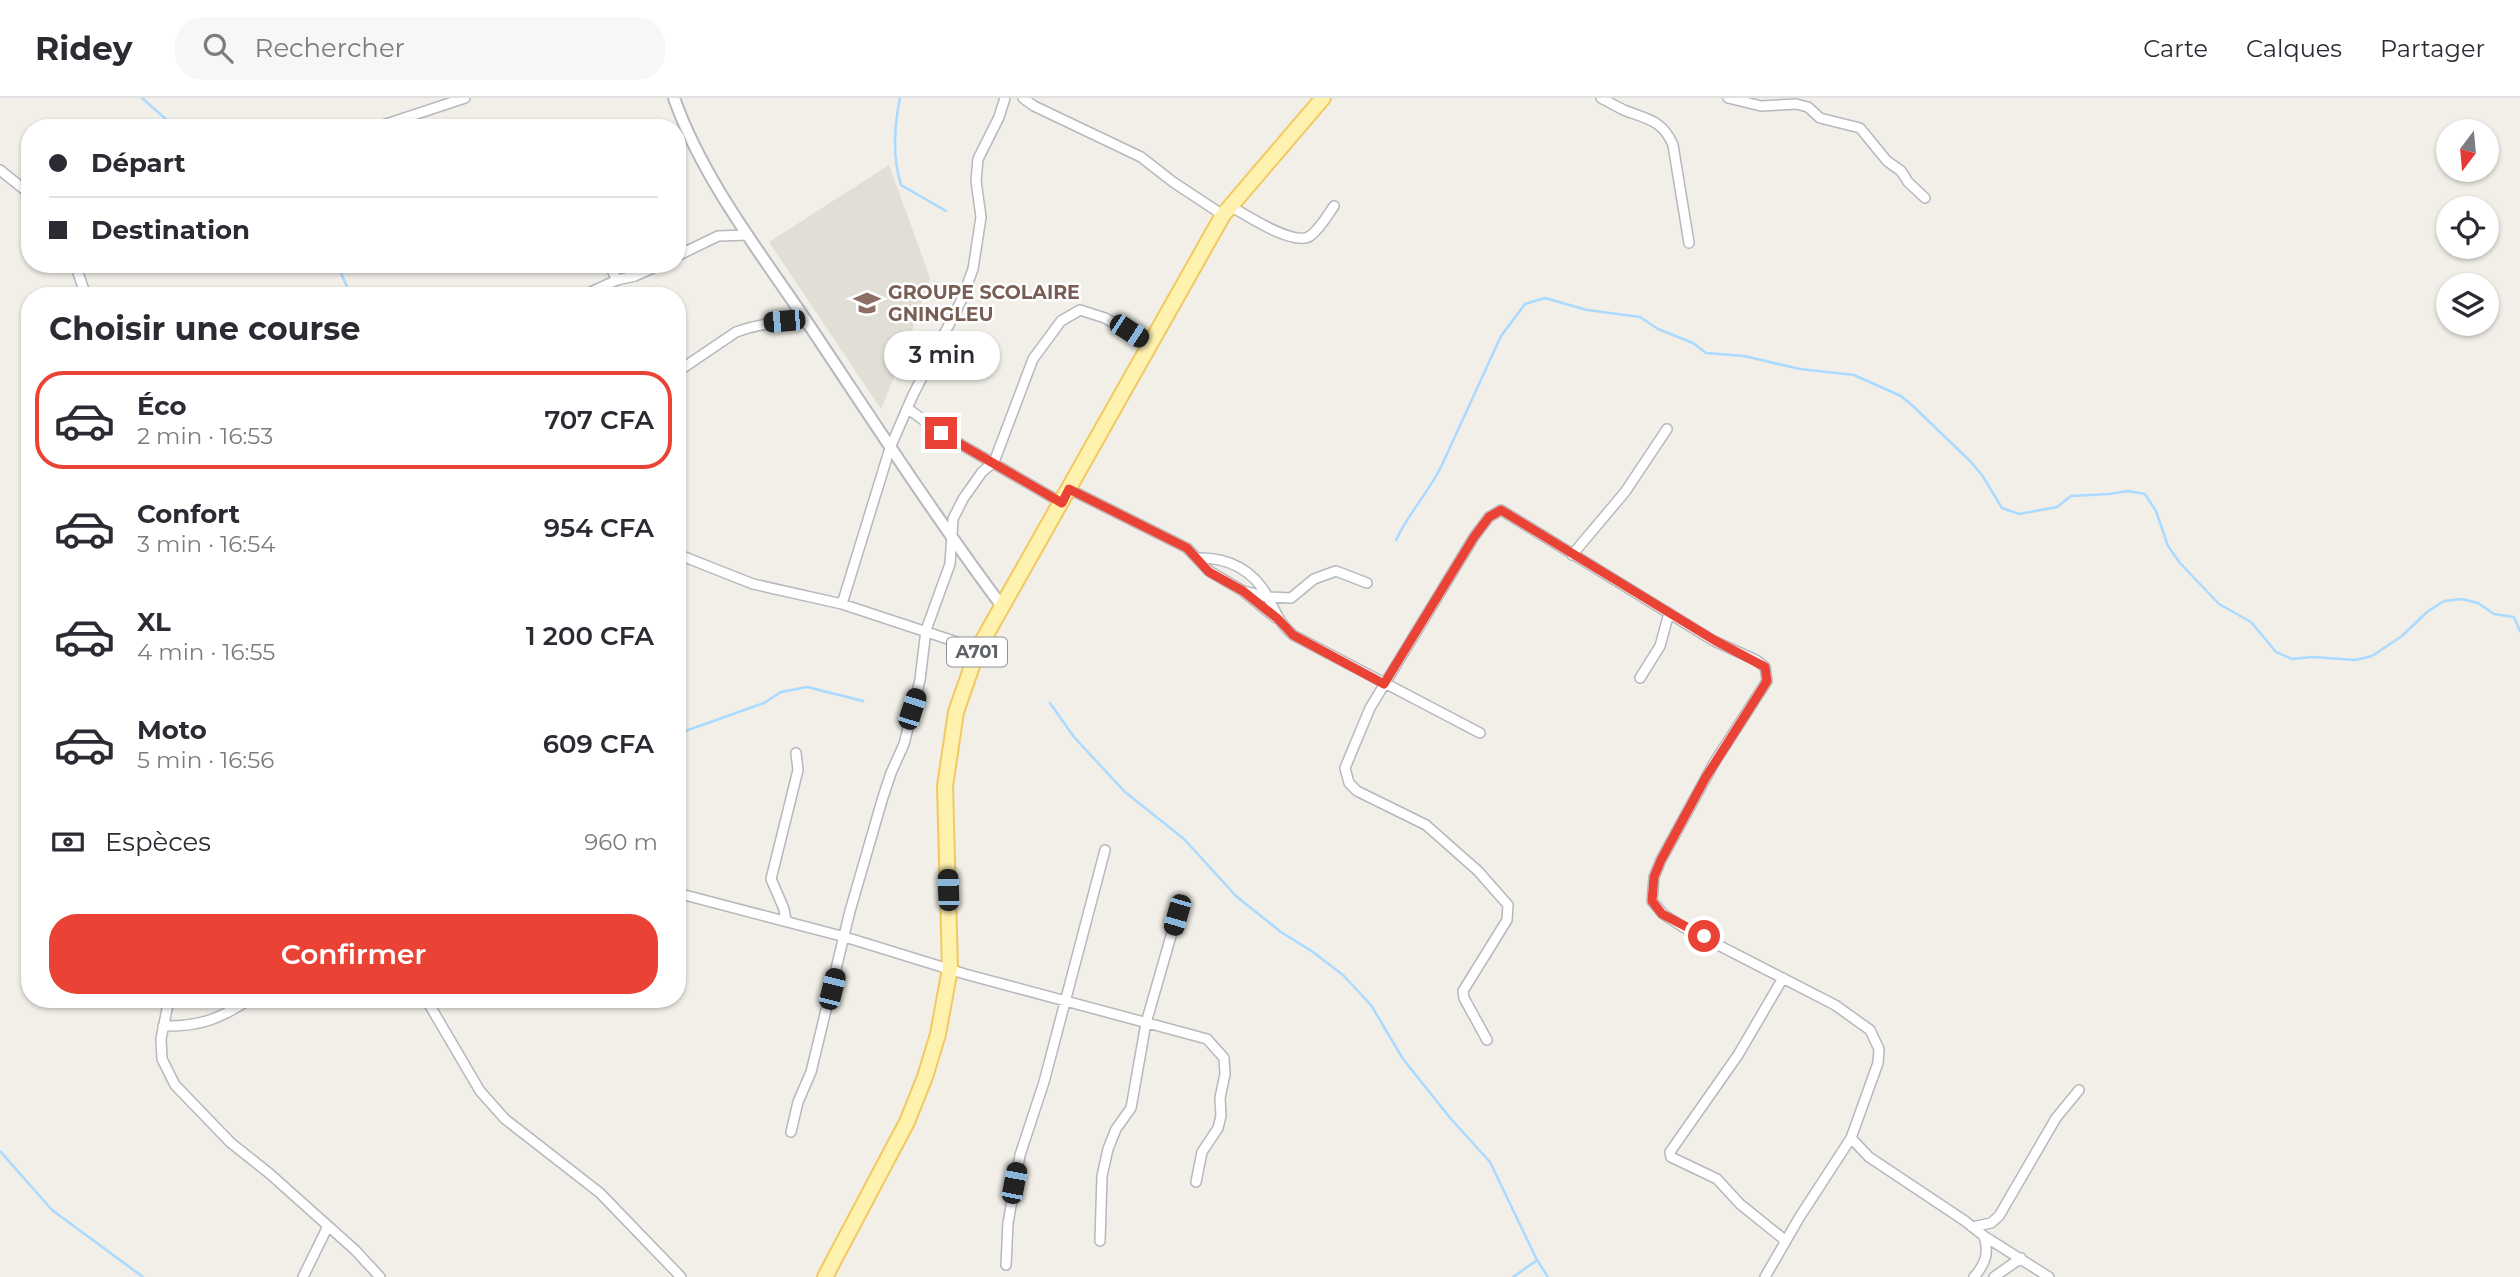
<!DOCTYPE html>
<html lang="fr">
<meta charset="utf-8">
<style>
:root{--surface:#fff;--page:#f7f7f7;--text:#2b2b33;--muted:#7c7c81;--line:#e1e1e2;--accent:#ea4335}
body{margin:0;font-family:Montserrat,sans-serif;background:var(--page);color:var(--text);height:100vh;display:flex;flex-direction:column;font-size:26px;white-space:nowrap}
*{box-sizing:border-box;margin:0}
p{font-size:23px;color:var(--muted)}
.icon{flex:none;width:38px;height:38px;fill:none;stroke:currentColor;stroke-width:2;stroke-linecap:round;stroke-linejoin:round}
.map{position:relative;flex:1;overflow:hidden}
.details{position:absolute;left:21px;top:189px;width:665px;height:721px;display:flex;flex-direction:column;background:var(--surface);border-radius:28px;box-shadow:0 2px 5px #0004}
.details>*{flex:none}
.top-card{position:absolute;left:21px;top:21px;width:665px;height:154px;border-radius:28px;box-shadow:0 2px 5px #0004;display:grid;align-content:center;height:154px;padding:0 28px;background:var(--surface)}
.needle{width:46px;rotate:196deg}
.fabs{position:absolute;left:2436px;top:21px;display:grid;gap:14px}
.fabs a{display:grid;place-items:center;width:63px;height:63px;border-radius:50%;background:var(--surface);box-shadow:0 2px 5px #0004;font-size:35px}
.end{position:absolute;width:32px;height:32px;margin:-16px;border:9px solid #ea4335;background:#fff;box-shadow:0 0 0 4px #fff}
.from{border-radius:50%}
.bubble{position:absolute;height:49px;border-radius:24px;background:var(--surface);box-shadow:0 2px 5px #0004;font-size:23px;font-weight:600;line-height:49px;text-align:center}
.car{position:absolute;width:21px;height:42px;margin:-21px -10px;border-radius:9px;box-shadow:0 0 5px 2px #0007;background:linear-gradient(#222 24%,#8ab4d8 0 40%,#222 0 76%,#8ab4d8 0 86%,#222 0)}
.top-card b{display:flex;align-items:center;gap:24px;height:66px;font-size:26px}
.top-card b+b{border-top:2px solid var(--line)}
.top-card i{width:18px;height:18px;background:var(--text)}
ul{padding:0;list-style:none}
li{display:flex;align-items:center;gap:21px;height:98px;margin:0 14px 10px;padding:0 14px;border:4px solid transparent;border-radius:28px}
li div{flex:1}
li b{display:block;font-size:26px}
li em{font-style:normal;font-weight:600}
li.selected{border-color:var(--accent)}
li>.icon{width:63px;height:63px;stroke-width:1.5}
h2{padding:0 28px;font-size:32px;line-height:84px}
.pay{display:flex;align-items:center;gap:18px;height:77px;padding:0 28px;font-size:26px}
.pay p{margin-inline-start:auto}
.cta{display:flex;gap:14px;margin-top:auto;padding:14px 28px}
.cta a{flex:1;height:80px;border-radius:28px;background:var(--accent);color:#fff;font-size:28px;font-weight:600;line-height:80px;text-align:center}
header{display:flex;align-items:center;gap:42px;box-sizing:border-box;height:98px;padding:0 35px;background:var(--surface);border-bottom:2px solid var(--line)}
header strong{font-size:33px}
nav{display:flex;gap:38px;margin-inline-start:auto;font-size:24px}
.search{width:490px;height:63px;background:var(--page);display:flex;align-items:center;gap:18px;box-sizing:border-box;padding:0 24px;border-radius:28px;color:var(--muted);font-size:26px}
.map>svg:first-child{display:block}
</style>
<header>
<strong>Ridey</strong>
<div class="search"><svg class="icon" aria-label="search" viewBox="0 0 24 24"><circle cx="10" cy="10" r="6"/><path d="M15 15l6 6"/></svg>Rechercher</div>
<nav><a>Carte</a><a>Calques</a><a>Partager</a></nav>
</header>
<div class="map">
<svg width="2520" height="1179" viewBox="0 0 2520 1179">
<rect width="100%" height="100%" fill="#f1efe8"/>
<!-- education -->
<path fill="#e1ded6" d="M889,67L930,180L908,245L881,311L769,144Z"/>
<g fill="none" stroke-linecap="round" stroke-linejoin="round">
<!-- stream -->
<path stroke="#aadaff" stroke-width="2.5" d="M142,0L176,30
M900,0C894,29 892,58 901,87L946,113
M337,166L351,198
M1396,442C1408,416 1428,395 1441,369L1501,238L1525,206L1545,200L1587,212L1640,219L1658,231L1693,245L1706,255L1744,258L1800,271L1854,277L1901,298L1914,309L1970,363L1982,377L2002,410L2019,416L2057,409L2071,398L2109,396L2128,393L2145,396L2156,413L2168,448L2180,465L2219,506L2251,524L2276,554L2292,561L2313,559L2355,562L2372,558L2402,538L2427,514L2444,503L2462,501L2478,505L2494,516L2514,519L2520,533
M1050,605L1074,639L1125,694L1184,741L1236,798L1281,834L1313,854L1343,877L1371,907L1403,961L1451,1021L1490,1064L1537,1162L1548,1179
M677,636L764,605L781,594L807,589L863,603
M0,1053L52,1112L143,1179
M1513,1179L1536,1163"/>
<!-- minor casing -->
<g stroke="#b5b8bc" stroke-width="12">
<path id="minor" d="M1023,0L1034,8L1141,59L1173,84L1223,117
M1601,0C1609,4 1617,9 1626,13C1648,21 1663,23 1673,47L1689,145
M1728,0L1761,8L1796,6L1808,9L1820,20L1860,30L1887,63L1901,73L1908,84L1925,100
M374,30L465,0
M0,72L30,96
M1230,108C1246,117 1294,149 1310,138C1320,131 1327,118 1334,108
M677,146L686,153
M677,158L718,138L748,137
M75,166L86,198
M609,166L617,182L635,178L662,166
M582,198L617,182
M677,274L736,234C760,225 782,223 807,225
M907,310L941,335L1062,405
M1069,391L1187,450L1209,473L1243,493L1268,499L1291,500L1314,481L1336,473L1367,485
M677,456L753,486L842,506L978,551
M1572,457L1625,394L1667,331
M1197,460C1228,459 1254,472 1269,501C1276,515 1280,526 1293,537L1480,635
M1244,494L1276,520
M842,506L890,350L913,297L961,203L973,171L981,119L976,83L978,61L999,19L1005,0
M1640,580L1660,548L1669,515
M677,795L845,839L965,876L1207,941L1224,960L1225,976L1220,1000L1221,1018L1218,1030L1202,1054L1196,1084
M786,823L784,811L771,781L798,672L796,655
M1783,880L1738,957L1670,1054L1671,1059L1717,1081L1740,1106L1786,1143
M169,901L161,941L162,961L175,987L231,1045L270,1076L355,1152L380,1179
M426,901L480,993L505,1021L600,1095L681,1179
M163,928C199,929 220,921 250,901
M1487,942L1464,900L1463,893L1507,822L1508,807L1478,773L1426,727L1357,693L1349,685L1345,670L1370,610L1474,439L1489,419L1501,412L1714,543L1756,562L1765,569L1767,583L1714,665L1661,762L1654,779L1652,803L1663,816L1683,829L1835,907L1870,932L1879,951L1878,965L1851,1040L1869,1059L1965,1123L1984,1138L2049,1179
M791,1034L798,1004L811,974L850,813L883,699L891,675L904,646L920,582L926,532L950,466L953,421L963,401L982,374L994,364L1033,261L1061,223L1080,212L1105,220L1150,246
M1972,1129L1991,1125L1999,1118L2056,1020L2079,992
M1100,1143L1102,1078L1108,1051L1116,1031L1131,1010L1146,925L1177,817
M1006,1167L1008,1125L1020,1057L1044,984L1105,752
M303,1179L328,1128
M1765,1179L1799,1120L1851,1040
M1974,1179C1986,1165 1989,1155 1984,1138
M1994,1179L2021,1160"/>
</g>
<!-- tertiary casing -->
<g stroke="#b5b8bc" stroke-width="14">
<path id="tertiary" d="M674,0C702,79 756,149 803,218C868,315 931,413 1001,507"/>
</g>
<!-- primary casing -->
<g stroke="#f2c960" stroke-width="18">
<path id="primary" d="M825,1179L907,1024L925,979L938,936L950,871L945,688L956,614L978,551L1223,117L1323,0"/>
</g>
<!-- minor -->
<use href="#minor" stroke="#fff" stroke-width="9"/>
<!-- tertiary -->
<use href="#tertiary" stroke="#fff" stroke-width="10"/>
<!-- primary -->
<use href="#primary" stroke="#fff2af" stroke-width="14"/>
</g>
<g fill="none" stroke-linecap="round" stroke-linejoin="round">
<!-- route -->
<path stroke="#ea4335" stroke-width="9" d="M941,335L1062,405L1069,391L1187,450L1209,474L1243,493L1278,521L1293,537L1384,586L1474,439L1489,419L1501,412L1714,542L1765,569L1767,583L1706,679L1661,762L1654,779L1652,803L1662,816L1704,838"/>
</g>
<!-- icons -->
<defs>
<g id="school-bare" transform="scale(2.1)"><path d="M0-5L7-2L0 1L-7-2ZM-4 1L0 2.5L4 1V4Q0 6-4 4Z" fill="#8d6e63" stroke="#fff" stroke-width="2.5" paint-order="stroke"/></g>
</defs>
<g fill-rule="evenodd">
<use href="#school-bare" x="867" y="205"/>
</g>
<g text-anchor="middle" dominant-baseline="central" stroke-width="5" stroke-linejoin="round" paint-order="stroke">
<!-- shield labels -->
<rect fill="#fff" stroke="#8f9295" stroke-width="2" x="947" y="539.5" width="60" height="29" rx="5"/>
<g font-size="18" font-weight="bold" fill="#5f6368">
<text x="977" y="554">A701</text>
</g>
<!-- education labels -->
<g font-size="19" font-weight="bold" fill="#785e54" stroke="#fff" text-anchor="start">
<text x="888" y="194">GROUPE SCOLAIRE<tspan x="888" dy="22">GNINGLEU</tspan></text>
</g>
</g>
</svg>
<div class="fabs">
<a><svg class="needle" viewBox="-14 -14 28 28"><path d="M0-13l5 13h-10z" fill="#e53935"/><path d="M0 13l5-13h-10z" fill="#7c7c81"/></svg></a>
<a><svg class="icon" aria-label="locate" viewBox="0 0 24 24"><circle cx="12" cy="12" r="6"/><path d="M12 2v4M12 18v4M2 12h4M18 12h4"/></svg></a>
<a><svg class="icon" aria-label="layers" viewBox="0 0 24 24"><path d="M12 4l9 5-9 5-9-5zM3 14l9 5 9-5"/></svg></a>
</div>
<i class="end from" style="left:1704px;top:838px"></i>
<i class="end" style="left:941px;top:335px"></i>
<div class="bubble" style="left:884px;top:233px;width:116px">3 min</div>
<i class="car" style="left:784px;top:223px;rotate:265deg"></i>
<i class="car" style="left:1129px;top:233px;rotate:123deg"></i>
<i class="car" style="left:912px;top:611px;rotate:18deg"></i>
<i class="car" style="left:948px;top:792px;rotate:358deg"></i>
<i class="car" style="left:1177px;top:817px;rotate:196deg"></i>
<i class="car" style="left:832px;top:891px;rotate:14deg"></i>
<i class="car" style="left:1014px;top:1085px;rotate:11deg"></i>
<div class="top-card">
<b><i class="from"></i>Départ</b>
<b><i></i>Destination</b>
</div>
<section class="details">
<h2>Choisir une course</h2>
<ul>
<li class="selected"><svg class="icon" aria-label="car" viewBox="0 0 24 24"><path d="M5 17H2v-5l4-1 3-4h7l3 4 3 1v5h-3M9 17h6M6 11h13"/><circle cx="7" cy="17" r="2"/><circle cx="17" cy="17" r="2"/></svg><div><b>Éco</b><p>2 min · 16:53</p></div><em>707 CFA</em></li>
<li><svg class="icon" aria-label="car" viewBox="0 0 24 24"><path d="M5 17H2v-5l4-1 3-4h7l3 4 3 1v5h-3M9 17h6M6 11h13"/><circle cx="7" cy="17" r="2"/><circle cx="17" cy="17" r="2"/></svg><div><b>Confort</b><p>3 min · 16:54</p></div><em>954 CFA</em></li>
<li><svg class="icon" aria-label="car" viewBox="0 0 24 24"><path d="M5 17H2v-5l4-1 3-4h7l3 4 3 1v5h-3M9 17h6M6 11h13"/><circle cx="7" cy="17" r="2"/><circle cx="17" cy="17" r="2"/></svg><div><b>XL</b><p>4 min · 16:55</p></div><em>1 200 CFA</em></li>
<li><svg class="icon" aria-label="car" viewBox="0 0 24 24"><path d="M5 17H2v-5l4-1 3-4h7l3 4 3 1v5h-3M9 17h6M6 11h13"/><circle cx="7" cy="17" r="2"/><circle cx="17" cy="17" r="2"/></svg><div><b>Moto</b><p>5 min · 16:56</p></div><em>609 CFA</em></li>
</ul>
<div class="pay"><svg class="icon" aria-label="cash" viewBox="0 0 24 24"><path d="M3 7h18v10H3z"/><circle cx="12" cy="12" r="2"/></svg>Espèces<p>960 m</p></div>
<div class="cta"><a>Confirmer</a></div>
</section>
</div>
